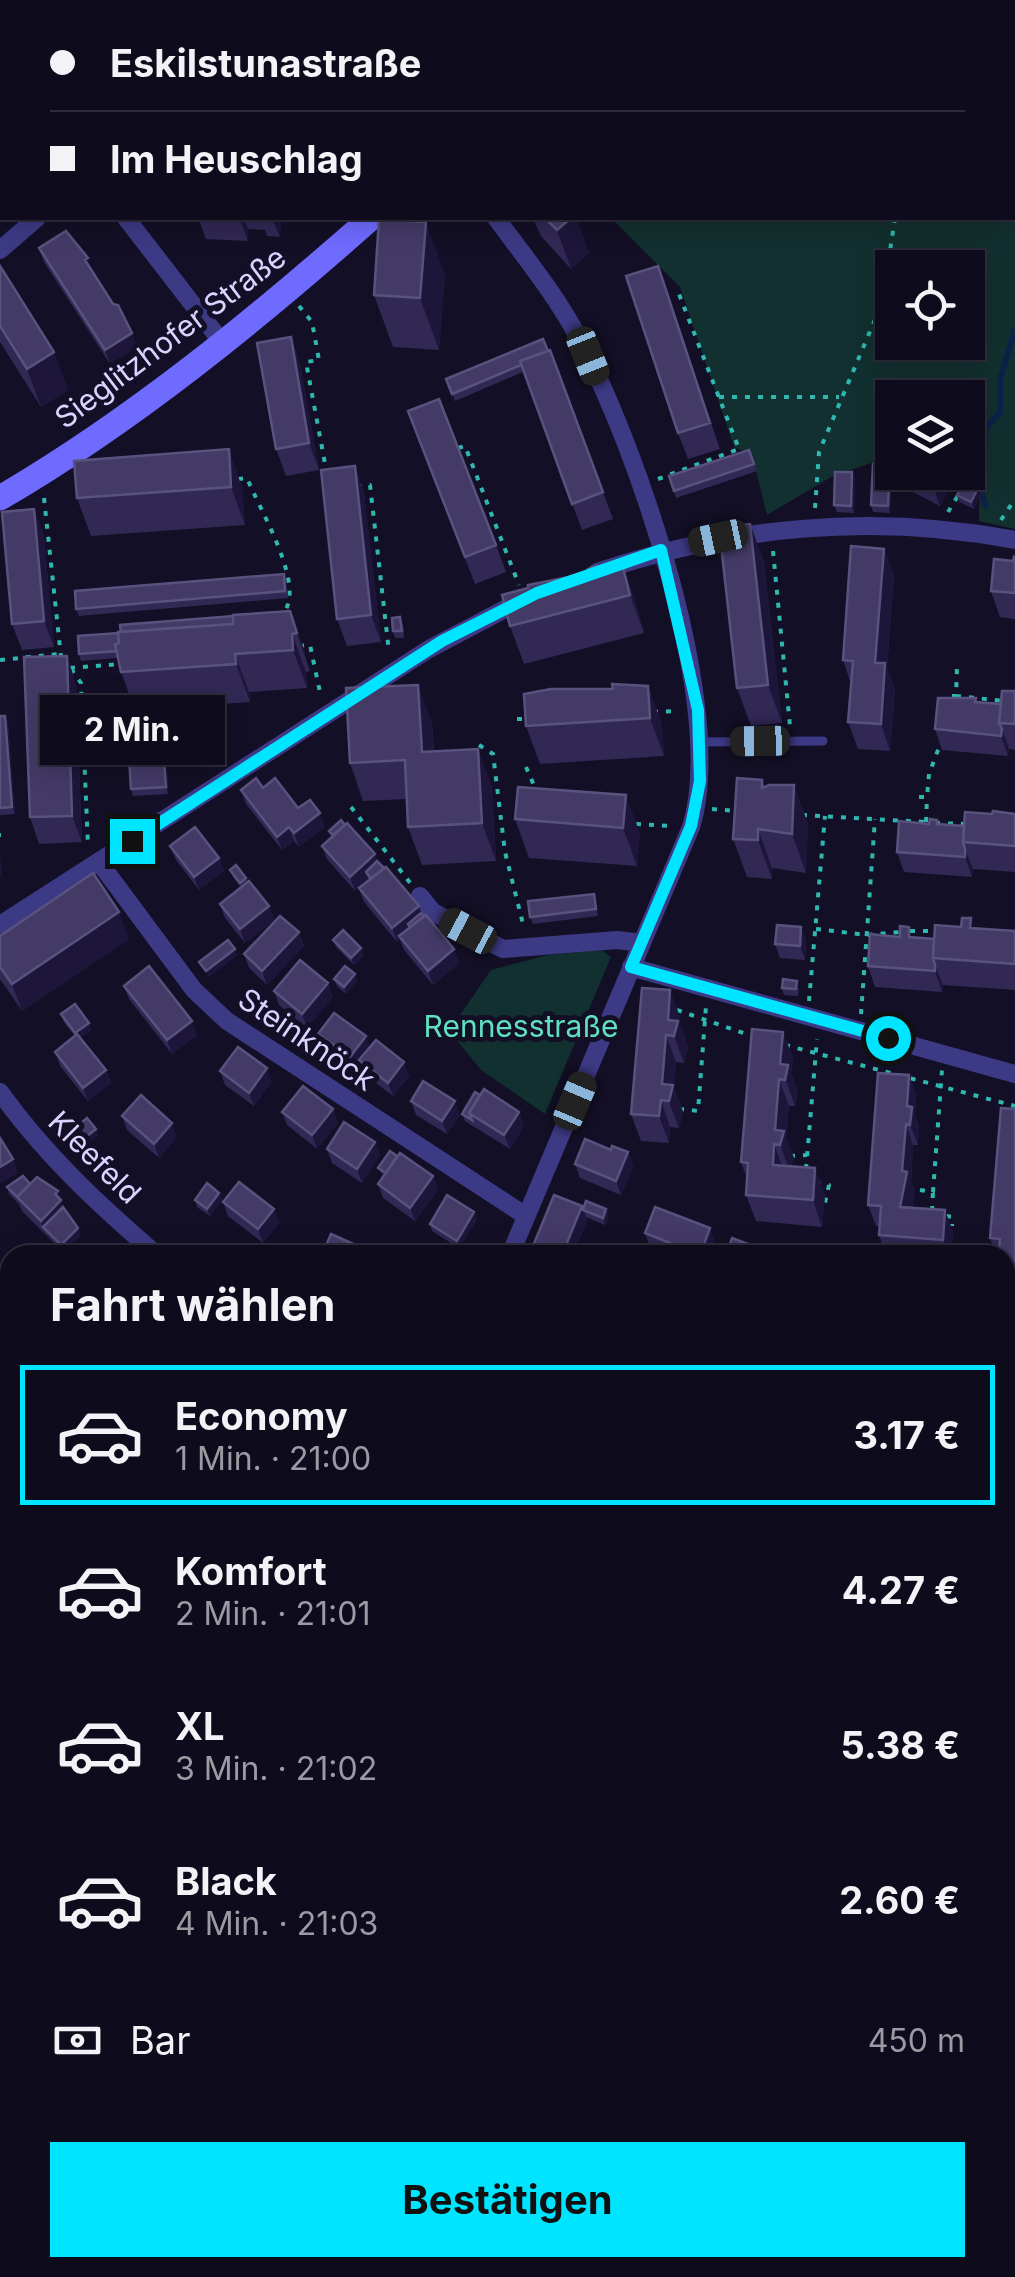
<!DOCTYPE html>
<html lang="de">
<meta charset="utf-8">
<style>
:root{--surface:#0e0b1c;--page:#1c1929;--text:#f1f3f6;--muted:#9b9ba3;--line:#2e2b3b;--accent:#00e5ff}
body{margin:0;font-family:Inter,sans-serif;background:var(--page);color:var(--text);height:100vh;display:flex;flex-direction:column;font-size:38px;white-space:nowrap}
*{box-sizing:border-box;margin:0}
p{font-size:32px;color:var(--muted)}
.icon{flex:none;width:55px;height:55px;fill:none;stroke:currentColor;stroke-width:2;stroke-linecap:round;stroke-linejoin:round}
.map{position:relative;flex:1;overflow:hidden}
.sheet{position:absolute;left:0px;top:1245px;width:1015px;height:1032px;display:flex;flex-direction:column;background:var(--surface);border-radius:30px 30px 0 0;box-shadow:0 5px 25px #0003,0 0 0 2px var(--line)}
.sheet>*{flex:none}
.banner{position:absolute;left:0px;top:0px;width:1015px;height:220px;box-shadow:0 5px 25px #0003,0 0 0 2px var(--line);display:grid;align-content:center;height:220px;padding:0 50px;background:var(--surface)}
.tools{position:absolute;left:875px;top:250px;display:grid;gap:20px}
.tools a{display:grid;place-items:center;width:110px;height:110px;border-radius:0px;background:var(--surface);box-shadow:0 5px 25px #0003,0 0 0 2px var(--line);font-size:50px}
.end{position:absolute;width:45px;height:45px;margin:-22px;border:12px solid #00e5ff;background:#111;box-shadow:0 0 0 5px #111}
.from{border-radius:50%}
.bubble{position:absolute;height:70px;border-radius:0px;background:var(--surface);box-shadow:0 5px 25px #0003,0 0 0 2px var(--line);font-size:32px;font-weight:700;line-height:70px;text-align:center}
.car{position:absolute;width:30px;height:60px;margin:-30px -15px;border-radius:12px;box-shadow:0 0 8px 2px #0007;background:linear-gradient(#222 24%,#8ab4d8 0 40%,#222 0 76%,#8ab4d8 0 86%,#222 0)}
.banner b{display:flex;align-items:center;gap:35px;height:95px;font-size:38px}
.banner b+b{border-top:2px solid var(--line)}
.banner i{width:25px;height:25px;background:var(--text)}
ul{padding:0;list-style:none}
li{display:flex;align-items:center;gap:30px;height:140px;margin:0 20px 15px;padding:0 30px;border:5px solid transparent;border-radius:0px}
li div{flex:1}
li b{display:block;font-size:38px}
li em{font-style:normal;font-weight:700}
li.selected{border-color:var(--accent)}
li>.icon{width:90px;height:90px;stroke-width:1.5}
h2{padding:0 50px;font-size:45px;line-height:120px}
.pay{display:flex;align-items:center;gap:25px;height:110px;padding:0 50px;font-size:38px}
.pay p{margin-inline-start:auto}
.action{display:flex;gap:20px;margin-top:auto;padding:20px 50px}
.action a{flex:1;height:115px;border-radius:0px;background:var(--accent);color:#111;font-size:40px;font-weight:700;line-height:115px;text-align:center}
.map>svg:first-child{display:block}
</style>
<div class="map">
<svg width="1015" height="2277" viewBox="0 0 1015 2277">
<rect width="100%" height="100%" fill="#130f26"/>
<!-- green -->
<path fill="#12302f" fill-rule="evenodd" d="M427,0H586L583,2Z
M675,0H1015V529L979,521L980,445H968V398H892V456L833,476L767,515L752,455L734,447L680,287L611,218H1012V2H671ZM892,268H968V342H892Z
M602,950L611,957L545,1114L481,1070L449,1031L491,970L548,955Z
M1015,1396V1746L1005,1742V1439Z
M0,1759L10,1770V2268H659L656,2277H0Z
M1015,2169V2277H935L925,2268H1005V2170Z
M706,2268H888L899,2277H692Z"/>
<!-- water -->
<path fill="#0c2248" d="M659,2268H706L692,2277H656Z"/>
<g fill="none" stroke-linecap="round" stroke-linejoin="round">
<!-- stream -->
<path stroke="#0c2248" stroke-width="6" d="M986,506L981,492L986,428L1000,412V380L1015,330"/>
<!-- path -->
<path stroke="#2fb8b0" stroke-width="4" stroke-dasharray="5 8" stroke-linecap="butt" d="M432,0L439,2
M885,0L887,2
M520,2V0
M642,2L645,0
M981,2V0
M0,124H2
M299,306L312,322L319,360L306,362L326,469
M719,397H839
M458,448L465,446L519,585
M238,479L247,478C260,510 302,579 286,609
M658,479L739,449L679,294
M357,487L370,485L389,652
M44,498L61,657
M815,508L819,452L882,303L895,218
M948,512L959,494L953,483
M1001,520L1015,499
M773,551L790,726
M299,646L310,645L321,697
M0,660L58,654
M70,668L120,664
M71,669L81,683L88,846
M956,696L1015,702
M945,703L946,696H956L957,667
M653,712L678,711
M517,719H528
M479,745L493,754L505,852L524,928
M526,767L536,790
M919,797H927L929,774L941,742
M351,807L411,884
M712,809L737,811
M802,815L926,822
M926,822L927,797
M935,823L965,824
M636,824L672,826
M0,835H1
M816,929L867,935L900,932
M910,931H935
M809,1001L825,816
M677,1010L752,1036
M861,1014L875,819
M785,1045L1015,1106
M679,1109L698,1111L706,1006
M790,1156L807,1155
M806,1169L817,1039
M816,1184L829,1185L824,1207
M920,1190L933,1192L942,1070
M932,1211L933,1192
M946,1216L952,1217V1226
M1005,1474L1015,1473
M1005,1507L1015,1518
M0,1890L10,1891
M292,2268L293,2277
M188,2277L190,2268"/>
<!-- lane -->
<path stroke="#3d3a85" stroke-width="9" d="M776,2L779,0
M700,742L823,741"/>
<!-- street -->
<path stroke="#3d3a85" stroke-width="18" d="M0,89L2,91
M126,218L221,341
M496,218C524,256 556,295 578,337C636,444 728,709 691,827L510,1255
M0,250L37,218
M597,572C735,526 872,513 1015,540
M99,862L194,990L227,1021L526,1216
M420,896L433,912L503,949L617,940L642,943
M0,925L429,649L526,598
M631,967L1015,1074
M0,1092C45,1155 98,1204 157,1255
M0,1433L10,1439
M1005,1964L1015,1968"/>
<!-- secondary -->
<path stroke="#6f6bff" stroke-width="25" d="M612,2L615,0
M0,498C132,421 257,319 371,218"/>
</g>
<!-- wall -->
<path fill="#312854" d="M99,0H177V2H100Z
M198,218H281L280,237L267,236L265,230L248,229V241L206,239Z
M533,218H576L589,253L571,269L541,236Z
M39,248L92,272L132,333L137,347L110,364L44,262Z
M0,266L54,352L68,390L41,407L0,342Z
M658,266L720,449L688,459L678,433Z
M445,274L439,350L393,347L374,295Z
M291,337L300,364L319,470L286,476L276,449Z
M550,350L613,519L582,530L523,372L455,401L446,379Z
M418,438L496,545L506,572L475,584Z
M229,449L242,488L245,525L91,536L77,498Z
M749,450L757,471L676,498L669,476Z
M890,464L892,471L890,513L873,512L871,505Z
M355,466L364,493L381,642L347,646L337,619Z
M852,472L855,479L854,513L837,512L834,505Z
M903,472H957V475L940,506L909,490Z
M978,488L981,495L974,509L959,502L957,495Z
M34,509L44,536L54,647L22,650L12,624Z
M750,524L764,562L782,723L751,726L737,688Z
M884,549L894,576L887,667L895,690L890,751L858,749L848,722L851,684L843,660Z
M1015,558V619L1000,617L991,591Z
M622,564L636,603L644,633L524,664L510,626L598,571Z
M284,574L286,581L288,598L79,616L76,609Z
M290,611L310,671L306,672L307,688L249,692L250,702L135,710L121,672L118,658L81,661L79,654L118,633Z
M403,624L404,638H395L393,631Z
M76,683L82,842L39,844L30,817Z
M648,686L662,725L664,756L540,764L526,726Z
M1015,691V750L1009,749L1008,756L942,750L935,729L976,698L977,702L1001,704Z
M0,716H5L8,723L15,814L0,815Z
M432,723L434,751L478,749L492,788L496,861L422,865L408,827L407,799L363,801L350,763Z
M148,740L150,747L151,762L164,761L167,768L168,794L133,796L131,789Z
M762,780L765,787L794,785L808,824L806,873L772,868V879L747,877L733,839Z
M518,787L640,833L637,866L529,858L515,819Z
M263,788L298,808L325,827L299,847L294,841L282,850L246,804L241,790Z
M992,814H1015V872L973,869L972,877L904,872L897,852L929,824L937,820L939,824L964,826Z
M329,831L377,861L419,906L421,913L454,949L459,963L433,985L404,950L400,939L397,942L364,902L359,888L370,880L368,879L355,891L327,859L322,846L331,837Z
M170,846L219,858L224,871L199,890L176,860Z
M230,870L246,878L248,882L269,906L274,920L245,943L225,918L220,904L241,888L233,877Z
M594,894L598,916L533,924L530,917Z
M801,927L806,941L805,960L780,958L775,944Z
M974,928L1015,931V990L943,985L942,992L875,987L868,966L913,937L934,939Z
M299,932L304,946L267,985L249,968L244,954Z
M0,936L129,939L22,1011L0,979Z
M333,940L364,955L354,965L336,947Z
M334,979L357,981L346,994L337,986Z
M328,983L333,997L307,1028L279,1005L274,991Z
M124,986L197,1035L172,1054L129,999Z
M642,988L680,1017V1024L688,1047L684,1063L676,1062L674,1086L683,1112L679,1128L670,1127L669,1143L641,1141L631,1114Z
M782,988H799L798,996L784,995Z
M61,1014L91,1030L80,1038L106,1070L111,1083L88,1101L60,1066L55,1052L75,1036L63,1021Z
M783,1032L793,1058L791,1073L798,1092L795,1106H789L786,1138L794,1158L791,1166L815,1168L825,1195L822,1227L756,1221L746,1195L747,1179L741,1162Z
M318,1034L370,1047L404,1062L409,1076L393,1096L364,1074L361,1063L355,1071L323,1048Z
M220,1071L272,1081L254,1106L225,1085Z
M909,1075L916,1096L915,1115L919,1127L918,1145H913L911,1181L915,1192L912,1208L953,1231L951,1255H886L879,1235V1226H876L868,1205Z
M411,1101L460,1115L447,1134L416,1115Z
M333,1109L338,1123L317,1149L287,1125L282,1112Z
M1015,1109V1291L1005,1290V1255H996L990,1238Z
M519,1112L524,1126L510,1149L465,1121L462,1114Z
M122,1116L177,1137L159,1158L127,1130Z
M375,1142L380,1155L362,1183L332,1163L327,1149Z
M611,1150L628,1152L633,1166L621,1195L580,1178L575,1164Z
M378,1168L433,1176L438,1190L415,1221L383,1198L378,1184L383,1176Z
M30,1184L63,1207L81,1235L63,1252L22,1211L19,1204L9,1194L7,1187Z
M219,1193L222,1200L210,1216L197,1207L195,1200Z
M223,1202L274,1209L279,1223L263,1243L228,1216Z
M582,1206L583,1209L609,1216L605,1225L586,1217L587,1220L573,1255H536L533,1246Z
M477,1219L459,1248L432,1231L430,1224Z
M645,1233L715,1242L710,1255H669L650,1247Z
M10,1355V1404L0,1398V1358Z
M0,1464L10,1467V1511L0,1505Z
M10,1570V1616L0,1608V1585Z
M1005,1990L1015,1993V2039L1005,2036Z"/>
<!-- shaded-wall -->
<path fill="#1d163a" d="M239,218H244L248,229V241Z
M272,218H281L280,237Z
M571,218H576L589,253L571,269L557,230Z
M426,222L445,274L439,350L420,298Z
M132,333L137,347L110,364L105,350Z
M291,337L300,364L319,470L309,443Z
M54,352L68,390L41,407L27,369Z
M229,449L242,488L245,525L231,487Z
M890,464L892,471L890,513L888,506Z
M355,466L364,493L381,642L371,615Z
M852,472L855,479L854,513L851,506Z
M928,472H957V475L940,506Z
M978,488L981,495L974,509L971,502Z
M34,509L44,536L54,647L44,621Z
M750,524L764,562L782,723L768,685Z
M884,549L894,576L887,667L895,690L890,751L881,724L875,663Z
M622,564L636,603L644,633L630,595Z
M290,611L304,649L310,671L297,633Z
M292,634L306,672L307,688L293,650Z
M235,654L249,692L250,702L236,664Z
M67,656L76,683L82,842L72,816Z
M418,685L432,723L436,790L422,752Z
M648,686L662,725L664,756L650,718Z
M5,716L8,723L15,814L12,807Z
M1002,729L1009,749L1008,756L1001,736Z
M478,749L492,788L496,861L482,823Z
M164,761L167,768L168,794L166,787Z
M794,785L808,824L806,873L792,834Z
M626,795L640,833L637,866L623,828Z
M320,813L325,827L299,847L294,833Z
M289,827L294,841L282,850L277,837Z
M758,829L772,868V879L758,840Z
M965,849L973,869L972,877L965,857Z
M0,853L3,883L0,874Z
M375,854L380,868L366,872L368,879L355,891L350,877Z
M219,858L224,871L199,890L194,877Z
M269,906L274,920L245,943L240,929Z
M419,906L424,920L408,924L410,931L397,942L392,928Z
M119,912L129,939L22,1011L12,984Z
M801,927L806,941L805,960L800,946Z
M299,932L304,946L267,985L262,971Z
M361,948L364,955L354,965L351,958Z
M235,949L237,956L208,978L206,971Z
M454,949L459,963L433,985L428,971Z
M935,965L943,985L942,992L935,971Z
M355,974L357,981L346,994L344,987Z
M328,983L333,997L307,1028L302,1014Z
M670,990L680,1017V1024L688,1047L684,1063L668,1020Z
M192,1021L197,1035L172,1054L167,1040Z
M89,1023L91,1030L77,1040L75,1033Z
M783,1032L793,1058L791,1073L798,1092L795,1106L780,1064Z
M666,1035L676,1062L674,1086L683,1112L679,1128L662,1084Z
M366,1036L371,1050L359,1060L361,1063L355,1071L350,1057Z
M404,1062L409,1076L393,1096L388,1083Z
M267,1068L272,1081L254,1106L249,1093Z
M106,1070L111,1083L88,1101L83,1088Z
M909,1075L916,1096L915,1115L919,1127L918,1145L910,1125L907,1106Z
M779,1079L789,1106L786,1138L794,1158L790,1172L775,1130Z
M661,1100L670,1127L669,1143L659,1116Z
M455,1101L460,1115L447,1134L442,1121Z
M333,1109L338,1123L317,1149L312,1135Z
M519,1112L524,1126L510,1149L504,1135Z
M172,1123L177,1137L159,1158L154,1144Z
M906,1124L913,1145L911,1181L915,1192L908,1228L900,1207Z
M96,1129L98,1136L80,1150L77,1144Z
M375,1142L380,1155L362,1183L357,1169Z
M774,1144L784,1171L773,1165Z
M628,1152L633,1166L621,1195L616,1181Z
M13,1159L18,1173L0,1184V1167Z
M815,1168L825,1195L822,1227L813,1200Z
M433,1176L438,1190L415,1221L410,1208Z
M58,1191L66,1214L43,1227L41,1221Z
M219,1193L222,1200L210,1216L207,1209Z
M582,1206L587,1220L573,1255H562Z
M274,1209L279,1223L263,1243L258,1229Z
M606,1209L609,1216L605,1225L603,1218Z
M945,1210L953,1231L951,1255H949L943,1240Z
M474,1212L477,1219L459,1248L457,1241Z
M78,1228L81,1235L63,1252L61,1245Z
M710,1228L715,1242L710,1255H700Z
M10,1666V1676L7,1679L5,1672Z"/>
<!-- building -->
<path fill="#433a66" stroke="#5a527e" stroke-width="2.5" d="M191,0H303V2H190Z
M313,0H392V2H313Z
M0,125H2V166L0,165Z
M545,218H571L557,230Z
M379,219L426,222L420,298L374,295Z
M66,231L88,258L85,260L113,304L118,305L132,333L105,350L39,248Z
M0,266L54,352L27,369L0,326Z
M658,266L710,423L678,433L626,276Z
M291,337L309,443L276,449L257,343Z
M543,339L548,351L520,361L521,365L452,394L446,379Z
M550,350L603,492L572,504L520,361Z
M439,399L496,545L465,557L408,411Z
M229,449L231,487L77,498L74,461Z
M749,450L754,464L674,491L669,476Z
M873,464H890L888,506L871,505Z
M355,466L371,615L337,619L321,470Z
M835,472H852L851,506L834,505Z
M964,482L978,488L971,502L957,495Z
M34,509L44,621L12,624L2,512Z
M750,524L768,685L737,688L719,527Z
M851,546L884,549L875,663H885L881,724L848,722L853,661L843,660Z
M1014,557L1015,558V593L991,591L994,559L1013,561Z
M622,564L630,595L510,626L502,595L528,588V585L589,573L588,569L596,566L597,571Z
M284,574L285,591L76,609L75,591Z
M290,611L297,633L292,634L293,650L235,654L236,664L121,672L115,644L119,643L118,632L233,624V615Z
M233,616V624L121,632L120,625Z
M400,617L402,631H393L392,618Z
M118,633L119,643L115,644L116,651L79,654L78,636Z
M67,656L72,816L30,817L24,657Z
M612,684L648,686L650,718L526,726L524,694L551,689H613Z
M418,685L422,752L478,749L482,823L408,827L405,760L350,763L346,688Z
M1002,691H1015V724L999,723Z
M938,698H976L975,702L1001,704L999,723L1002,729L1001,736L935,729Z
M0,716H5L12,807L0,808Z
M148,740L149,762L164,761L166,787L131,789L128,741Z
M256,778L263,788L275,778L298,808L310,800L320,813L294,833L289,827L277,837L241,790Z
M737,778L762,780V788L769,785H794L792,834L758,829V840L733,839Z
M518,787L626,795L623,828L515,819Z
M993,811L1015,814V846L963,842L965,812L992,814Z
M930,819L937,820V824L964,826L963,842L965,849V857L897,852L899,821L929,824Z
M341,820L345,825L333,835L329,831Z
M347,823L375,854L350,877L322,846Z
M195,827L219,858L194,877L170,846Z
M377,861L384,868L371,879L366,872Z
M236,865L246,878L240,883L230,870Z
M386,867L419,906L392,928L359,888Z
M93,873L119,912L12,984L0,967V936Z
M249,881L269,906L240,929L220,904Z
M594,894L596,909L530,917L528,901Z
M421,913L424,916L410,927L408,924Z
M426,915L454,949L428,971L399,936Z
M280,916L299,932L262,971L244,954Z
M962,918H971L970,928L1015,931V964L933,958L935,925L961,927Z
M777,925L801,927L800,946L775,944Z
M900,926L909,927V937L934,939L933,958L935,965V971L868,966L870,934L900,937Z
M343,930L361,948L351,958L333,940Z
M228,940L235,949L206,971L199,962Z
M300,960L328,983L302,1014L274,991Z
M149,966L192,1021L167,1040L124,986Z
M345,966L355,974L344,987L334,979Z
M783,979L797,981L796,989L782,988Z
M642,988L670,990L668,1020L678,1021L674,1036L666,1035L662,1084L673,1085L669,1101L661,1100L659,1116L631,1114Z
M75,1004L89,1023L75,1033L61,1014Z
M334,1013L366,1036L350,1057L318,1034Z
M752,1029L783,1032L780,1064L788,1065L785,1080L779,1079L775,1130L784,1131L780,1145L774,1144L773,1165L815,1168L813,1200L746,1195L748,1163L741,1162Z
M77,1034L106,1070L83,1088L55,1052Z
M376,1040L404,1062L388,1083L359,1060Z
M238,1047L267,1068L249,1093L220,1071Z
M878,1073L909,1075L907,1106L912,1107L910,1125L906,1124L902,1171L907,1172L900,1207L945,1210L943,1240L879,1235L881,1206L868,1205Z
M423,1081L455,1101L442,1121L411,1101Z
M303,1086L333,1109L312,1135L282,1112Z
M484,1089L519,1112L504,1135L469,1113Z
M475,1092L480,1095L469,1113L472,1120L462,1114Z
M141,1095L172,1123L154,1144L122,1116Z
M1001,1108L1015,1109V1271L1005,1270V1255H999L1000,1239L990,1238Z
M87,1118L96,1129L77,1144L69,1133Z
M344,1122L375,1142L357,1169L327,1149Z
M0,1138L13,1159L0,1167Z
M585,1139L611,1150L612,1146L628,1152L616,1181L575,1164Z
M390,1151L397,1156L386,1173L378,1168Z
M400,1153L433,1176L410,1208L378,1184Z
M23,1176L30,1184L17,1197L7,1187Z
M37,1177L58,1191L55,1194L61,1200L41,1221L17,1197Z
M239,1182L274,1209L258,1229L223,1202Z
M207,1183L219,1193L207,1209L195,1200Z
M447,1195L474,1212L457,1241L430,1224Z
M554,1195L582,1206L562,1255H556L533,1246Z
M586,1201L606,1209L603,1218L583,1210Z
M63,1207L78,1228L61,1245L43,1227Z
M655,1207L710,1228L700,1255L645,1233Z
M331,1234L378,1255H322Z
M732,1238L774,1254V1255H726Z
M433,1250L443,1255H430Z
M4,1352L10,1355V1398L0,1392V1358Z
M1,1462L10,1467V1500L0,1494V1464Z
M10,1570V1606L0,1598V1585Z
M10,1647V1666L5,1672L0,1668V1658Z
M1005,1990L1015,1993V2027L1005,2024Z"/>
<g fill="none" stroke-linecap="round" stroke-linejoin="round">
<!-- route -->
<path stroke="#00e5ff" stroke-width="12" d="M132,841L442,641L537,593L661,550L698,710L700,781L691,826L631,967L888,1038"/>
</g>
<g text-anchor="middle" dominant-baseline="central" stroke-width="10" stroke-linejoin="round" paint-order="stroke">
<!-- street labels -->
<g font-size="30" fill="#d9d4ff" stroke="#130f26">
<text transform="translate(170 337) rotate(-37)">Sieglitzhofer Straße</text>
<text transform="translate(307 1039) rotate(34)">Steinknöck</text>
<text transform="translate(95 1157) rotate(45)">Kleefeld</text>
</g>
<!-- park labels -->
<g font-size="30" fill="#5fe0c0" stroke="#130f26">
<text x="521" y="1026">Rennesstraße</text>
</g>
</g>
</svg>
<div class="tools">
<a><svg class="icon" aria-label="locate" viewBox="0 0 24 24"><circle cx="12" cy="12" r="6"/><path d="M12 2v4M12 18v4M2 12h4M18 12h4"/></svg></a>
<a><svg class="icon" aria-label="layers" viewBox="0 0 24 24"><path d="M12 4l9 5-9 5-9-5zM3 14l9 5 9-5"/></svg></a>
</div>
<i class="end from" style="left:888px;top:1038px"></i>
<i class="end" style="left:132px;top:841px"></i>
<div class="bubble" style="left:40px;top:695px;width:185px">2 Min.</div>
<i class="car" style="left:588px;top:356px;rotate:158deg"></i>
<i class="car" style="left:718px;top:538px;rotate:258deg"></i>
<i class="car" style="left:760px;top:741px;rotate:269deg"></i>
<i class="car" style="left:468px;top:931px;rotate:298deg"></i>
<i class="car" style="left:575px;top:1101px;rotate:23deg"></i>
<div class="banner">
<b><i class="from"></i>Eskilstunastraße</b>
<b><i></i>Im Heuschlag</b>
</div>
<section class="sheet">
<h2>Fahrt wählen</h2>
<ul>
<li class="selected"><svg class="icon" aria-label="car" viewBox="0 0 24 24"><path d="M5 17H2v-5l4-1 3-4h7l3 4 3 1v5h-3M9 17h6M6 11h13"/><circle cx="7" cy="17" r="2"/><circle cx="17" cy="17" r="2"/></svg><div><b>Economy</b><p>1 Min. · 21:00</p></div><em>3.17 €</em></li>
<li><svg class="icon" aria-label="car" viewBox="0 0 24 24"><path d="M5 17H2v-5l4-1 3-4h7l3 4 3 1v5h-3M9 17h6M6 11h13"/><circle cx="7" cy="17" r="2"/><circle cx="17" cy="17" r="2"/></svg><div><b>Komfort</b><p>2 Min. · 21:01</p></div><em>4.27 €</em></li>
<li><svg class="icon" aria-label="car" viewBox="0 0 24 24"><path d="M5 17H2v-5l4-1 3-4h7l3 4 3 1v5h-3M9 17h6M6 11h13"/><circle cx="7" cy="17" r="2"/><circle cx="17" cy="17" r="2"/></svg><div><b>XL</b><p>3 Min. · 21:02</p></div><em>5.38 €</em></li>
<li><svg class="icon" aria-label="car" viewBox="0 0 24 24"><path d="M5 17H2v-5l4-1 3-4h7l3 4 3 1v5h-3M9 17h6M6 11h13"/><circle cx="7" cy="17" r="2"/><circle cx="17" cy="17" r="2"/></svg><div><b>Black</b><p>4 Min. · 21:03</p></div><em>2.60 €</em></li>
</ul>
<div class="pay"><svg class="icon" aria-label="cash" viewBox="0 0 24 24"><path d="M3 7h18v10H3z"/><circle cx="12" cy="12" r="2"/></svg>Bar<p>450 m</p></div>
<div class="action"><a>Bestätigen</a></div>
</section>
</div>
